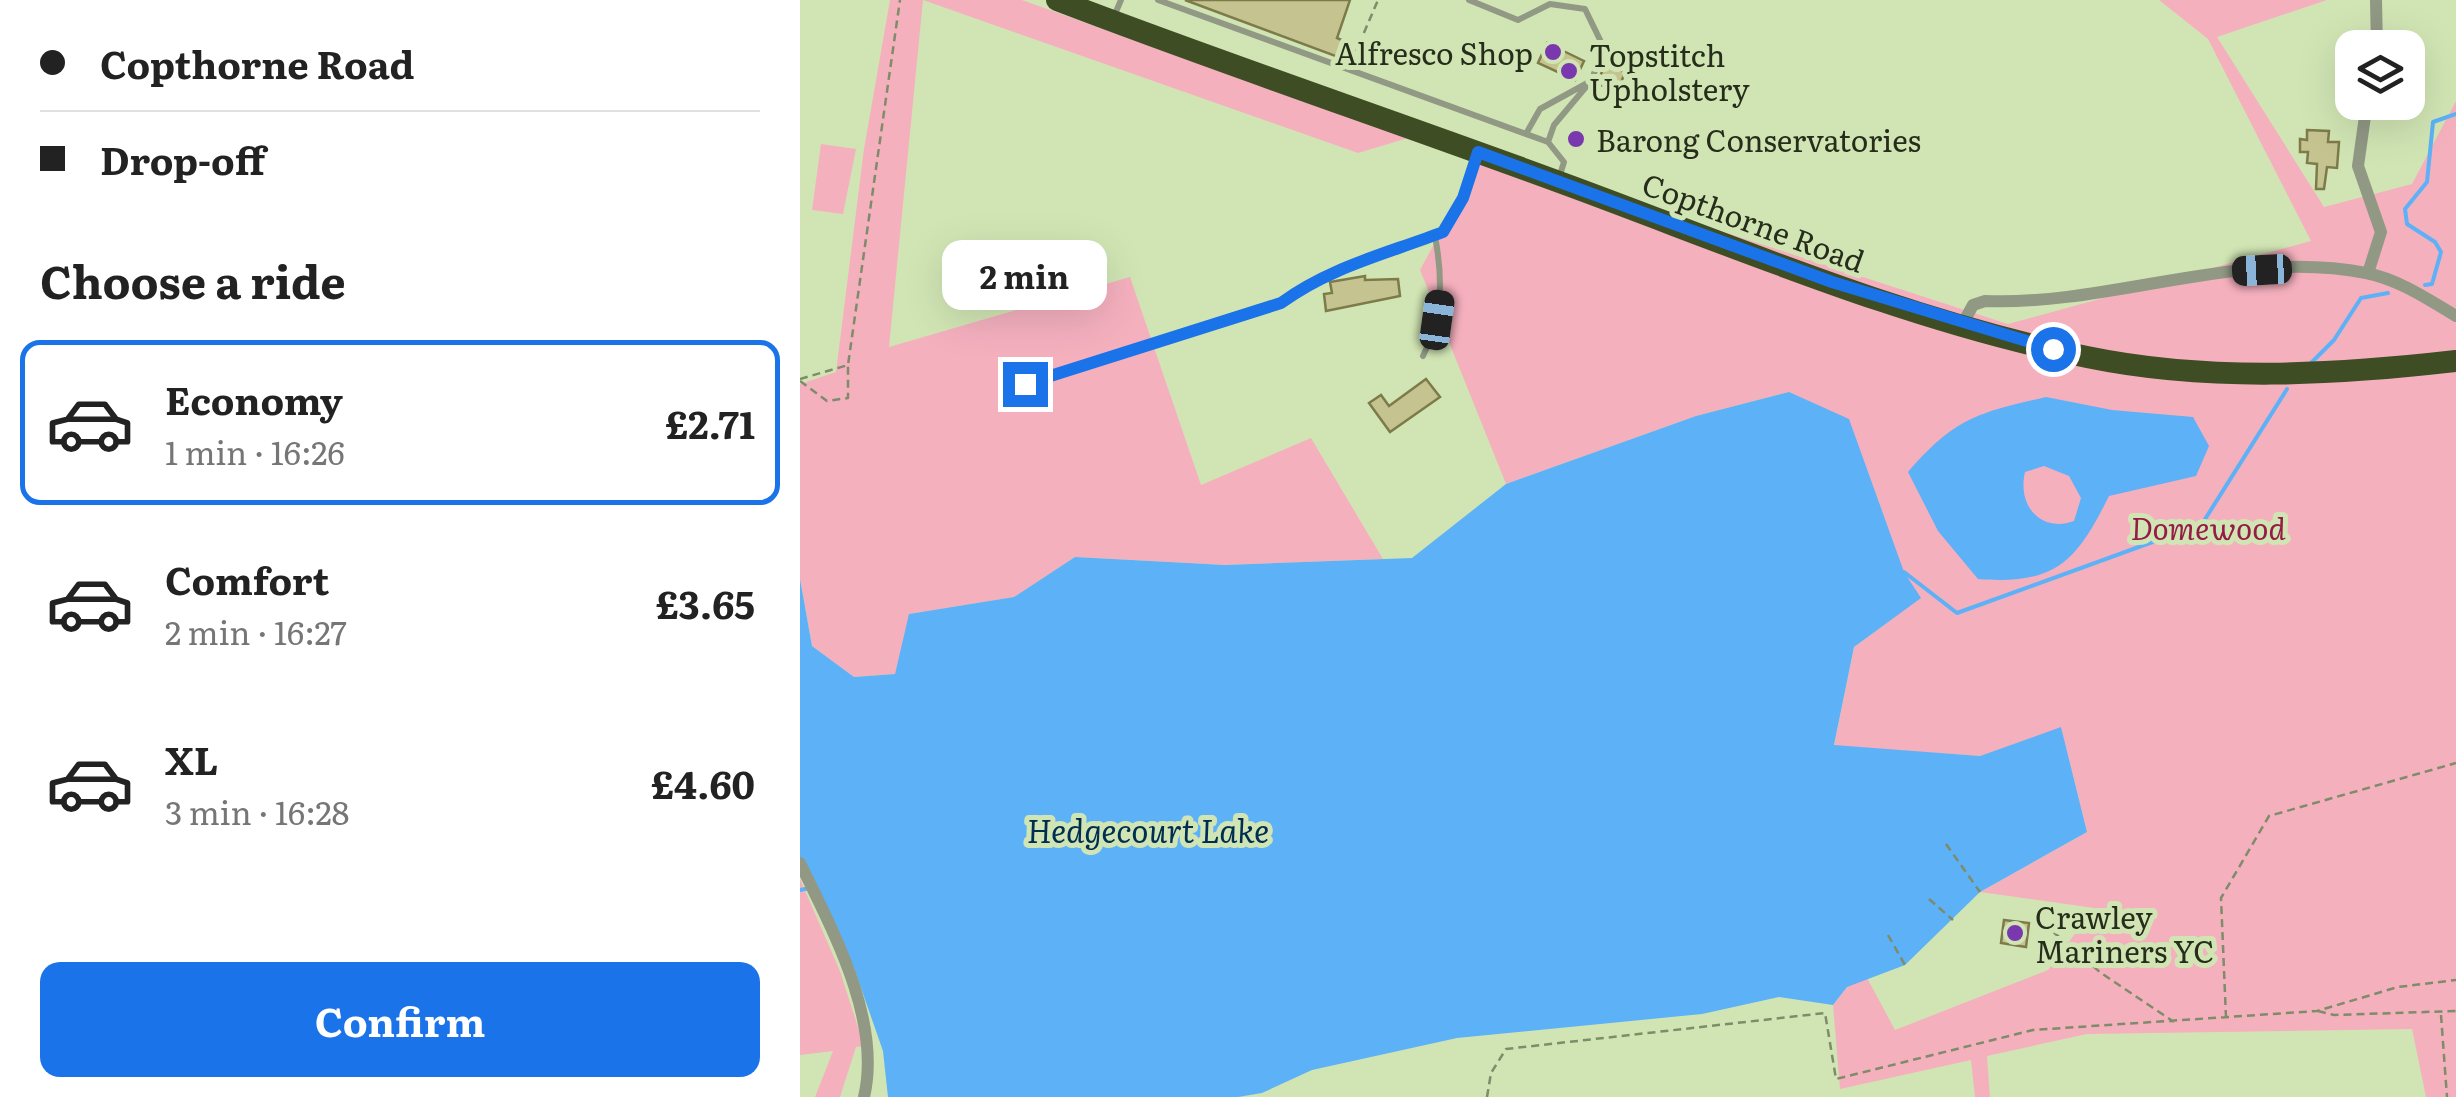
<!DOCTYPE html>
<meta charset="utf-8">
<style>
:root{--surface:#fff;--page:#f2f2f2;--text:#222;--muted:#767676;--line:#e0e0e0;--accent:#1a73e8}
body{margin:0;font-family:Literata,serif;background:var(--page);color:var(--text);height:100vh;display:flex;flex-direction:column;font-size:38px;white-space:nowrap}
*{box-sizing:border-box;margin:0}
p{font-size:32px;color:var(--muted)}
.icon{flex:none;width:55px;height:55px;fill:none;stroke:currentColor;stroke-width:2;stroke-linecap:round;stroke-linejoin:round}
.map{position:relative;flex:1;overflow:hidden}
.sheet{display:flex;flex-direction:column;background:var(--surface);width:800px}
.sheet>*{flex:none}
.top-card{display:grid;align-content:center;height:220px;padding:0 40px;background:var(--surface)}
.tools{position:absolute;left:1535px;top:30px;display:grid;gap:20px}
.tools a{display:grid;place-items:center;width:90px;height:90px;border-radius:20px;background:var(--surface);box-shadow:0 10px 40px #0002;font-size:50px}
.end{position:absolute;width:45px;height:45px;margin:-22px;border:12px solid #1a73e8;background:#fff;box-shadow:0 0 0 5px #fff}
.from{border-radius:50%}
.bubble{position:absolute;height:70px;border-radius:20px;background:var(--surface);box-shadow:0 10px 40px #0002;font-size:32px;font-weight:700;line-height:70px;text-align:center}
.car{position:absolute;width:30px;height:60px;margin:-30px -15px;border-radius:12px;box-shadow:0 0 8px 2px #0007;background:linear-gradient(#222 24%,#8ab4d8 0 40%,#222 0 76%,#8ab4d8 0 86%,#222 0)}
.top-card b{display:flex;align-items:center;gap:35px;height:95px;font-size:38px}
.top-card b+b{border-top:2px solid var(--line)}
.top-card i{width:25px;height:25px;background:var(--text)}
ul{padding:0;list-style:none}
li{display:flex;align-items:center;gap:30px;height:165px;margin:0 20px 15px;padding:0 20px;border:5px solid transparent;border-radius:20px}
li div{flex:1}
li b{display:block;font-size:38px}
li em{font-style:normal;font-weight:700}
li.current{border-color:var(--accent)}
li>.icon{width:90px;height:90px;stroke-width:1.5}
h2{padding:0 40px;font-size:45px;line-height:120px}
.primary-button{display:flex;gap:20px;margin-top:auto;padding:20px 40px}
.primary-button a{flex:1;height:115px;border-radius:20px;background:var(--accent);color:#fff;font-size:40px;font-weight:700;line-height:115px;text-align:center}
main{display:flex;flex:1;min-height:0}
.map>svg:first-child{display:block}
</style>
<main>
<section class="sheet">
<div class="top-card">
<b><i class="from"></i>Copthorne Road</b>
<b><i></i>Drop-off</b>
</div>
<h2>Choose a ride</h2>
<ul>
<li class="current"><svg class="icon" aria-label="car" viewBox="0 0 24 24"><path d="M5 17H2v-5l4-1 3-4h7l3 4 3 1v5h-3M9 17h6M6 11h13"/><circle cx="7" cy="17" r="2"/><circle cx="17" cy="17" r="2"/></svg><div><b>Economy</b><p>1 min · 16:26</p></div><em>£2.71</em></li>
<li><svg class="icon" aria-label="car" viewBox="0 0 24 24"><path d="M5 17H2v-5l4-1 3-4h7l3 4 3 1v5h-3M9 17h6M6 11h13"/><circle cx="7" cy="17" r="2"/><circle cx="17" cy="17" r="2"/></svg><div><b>Comfort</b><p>2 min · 16:27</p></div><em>£3.65</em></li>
<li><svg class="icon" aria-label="car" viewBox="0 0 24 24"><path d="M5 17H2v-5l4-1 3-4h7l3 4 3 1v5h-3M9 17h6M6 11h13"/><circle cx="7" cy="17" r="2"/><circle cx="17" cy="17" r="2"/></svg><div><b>XL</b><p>3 min · 16:28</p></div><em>£4.60</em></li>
</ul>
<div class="primary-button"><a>Confirm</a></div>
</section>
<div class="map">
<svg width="1656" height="1097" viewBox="0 0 1656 1097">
<rect width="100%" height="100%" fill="#d1e5b4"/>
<!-- green -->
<path fill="#f5b0be" d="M90,0H222L608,138L558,153L123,0L89,347L330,277L401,485L511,438L583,559L425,565L275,557L214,597L110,614L95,674L54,677L12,646L0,579V384L36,372L64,149Z
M1359,0H1527L1417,37L1524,207L1612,184L1656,101V1097H1626L1612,1029L1287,1034L1187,1056L1190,1097H1175L1171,1060L1040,1089L1033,1005L1047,987L1066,976L1095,1030L1248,970L1294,908L1180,892L1287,832L1261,728L1180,756L1034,746L1054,647L1120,598L989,392L896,416L706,484L620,270L683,154L1208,324L1511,241L1408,39Z
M21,144L56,149L43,214L12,210Z
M0,879L40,971L64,1046L56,1047L40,1097H15L33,1051L0,1055Z"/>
<!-- water -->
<path fill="#5cb1f7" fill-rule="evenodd" d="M989,392L1049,419L1104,572L1121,598L1054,647L1034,745L1180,756L1261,727L1287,832L1180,892L1105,965L1047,987L1033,1005L979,997L902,1014L657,1038L512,1070L462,1093L438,1097H88L83,1051L54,968L0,859V579L12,646L54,677L95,674L109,614L214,597L275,557L425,565L612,558L706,484L896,416Z
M1246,397L1312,410L1393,417L1409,446L1396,476L1309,496C1276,562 1256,585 1178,579L1138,531L1108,472C1155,418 1177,413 1246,397ZM1244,466L1269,476L1281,498L1274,521C1241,533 1217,506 1225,472Z"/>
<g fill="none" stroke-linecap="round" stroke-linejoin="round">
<!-- stream -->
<path stroke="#5cb1f7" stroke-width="4" d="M1625,285L1632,284L1641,252L1635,242L1607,224L1605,209L1627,182L1633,122L1656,114
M1511,363L1534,340L1561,298L1588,293
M1104,572L1157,613L1402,524L1487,389
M0,890L10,888"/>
</g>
<!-- building -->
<path fill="#c5c390" stroke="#7d7b4a" stroke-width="2.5" d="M385,0H550L537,38L544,41L538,57Z
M747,43L784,61L775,80L738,63Z
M805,64L825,72L818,91L797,84Z
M1507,130L1529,131L1528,142H1539L1537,168L1527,167L1524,189H1516L1517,164L1507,163L1508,152H1500V139L1507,140Z
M565,276V280L598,279L600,296L526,311L524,294L532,293L530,282Z
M626,379L640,397L590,432L569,403L581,395L589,406Z
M1204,920L1229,923L1226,947L1201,943Z"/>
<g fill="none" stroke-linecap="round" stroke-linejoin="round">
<!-- path -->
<path stroke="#7e8c6a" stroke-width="2.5" stroke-dasharray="8 5" stroke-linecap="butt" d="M541,51L554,56L578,0
M0,379L48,365L100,0
M0,381L27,401L48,398V366
M1146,844L1180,892
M1129,899L1153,920
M1244,924L1301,973L1374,1022
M1088,935L1105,965
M1518,1011L1534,1015L1656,1011
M1641,1015L1647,1097
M1426,1018L1421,898L1469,816L1656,763
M687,1097L691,1073L706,1049L1025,1013L1036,1079L1233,1030L1517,1011L1598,987L1656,980"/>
<!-- lane -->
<path stroke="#919985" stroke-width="6" d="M358,0L748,142L764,162L759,178
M669,0L718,20L750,4L785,9L804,48L791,81
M315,14L321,0
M727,132L740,109L791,81L754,125L748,142
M623,356C643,316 643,279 635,236
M225,383L481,303C532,265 584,256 643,232L663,198L676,158"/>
<!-- street -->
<path stroke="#919985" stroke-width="12" d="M1576,0L1577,48
M1567,102L1558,166L1581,232L1568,273
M1162,325L1173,305L1185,301C1312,306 1439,248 1566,273C1598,279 1629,300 1656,316
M0,863C33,931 82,1021 64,1097"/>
<!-- highway -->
<path stroke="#3e4d23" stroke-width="22" d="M257,0C424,64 594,121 762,183C934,246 1107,321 1287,357C1408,382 1534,375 1656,361"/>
</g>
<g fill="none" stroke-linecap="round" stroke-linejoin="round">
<!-- route -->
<path stroke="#1a73e8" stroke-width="12" d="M225,384L481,303C530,267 586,254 643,232L663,198L678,152L1032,282L1253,349"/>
</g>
<!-- markers -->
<g fill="#7938ad" stroke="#d1e5b4" stroke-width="4">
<circle cx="753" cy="52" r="10"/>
<circle cx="769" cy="71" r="10"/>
<circle cx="776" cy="139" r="10"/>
<circle cx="1215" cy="933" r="10"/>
</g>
<g text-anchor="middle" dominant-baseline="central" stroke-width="10" stroke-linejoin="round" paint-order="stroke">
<!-- poi labels -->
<g font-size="30" fill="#262e1b" stroke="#d1e5b4" text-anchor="start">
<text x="733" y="52" text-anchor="end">Alfresco Shop</text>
<text x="789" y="54">Topstitch<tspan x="789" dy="34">Upholstery</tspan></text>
<text x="796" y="139">Barong Conservatories</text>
<text x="1235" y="916">Crawley<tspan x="1235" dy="34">Mariners YC</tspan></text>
</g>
<!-- street labels -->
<g font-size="30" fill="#262e1b" stroke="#d1e5b4">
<text transform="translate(954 221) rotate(20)">Copthorne Road</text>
</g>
<!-- park labels -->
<g font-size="30" font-style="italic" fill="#941c46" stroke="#d1e5b4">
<text x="1408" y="527">Domewood</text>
</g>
<!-- water labels -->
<g font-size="32" font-style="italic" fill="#002e50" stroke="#d1e5b4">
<text x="348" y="829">Hedgecourt Lake</text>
</g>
</g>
</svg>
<div class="tools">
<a><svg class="icon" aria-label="layers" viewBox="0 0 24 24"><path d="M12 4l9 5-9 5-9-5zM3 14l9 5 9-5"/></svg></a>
</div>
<i class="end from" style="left:1253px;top:349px"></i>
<i class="end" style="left:225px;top:384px"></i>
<div class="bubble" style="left:142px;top:240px;width:165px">2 min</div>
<i class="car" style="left:1462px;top:270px;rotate:267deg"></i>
<i class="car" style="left:637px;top:320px;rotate:8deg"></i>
</div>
</main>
